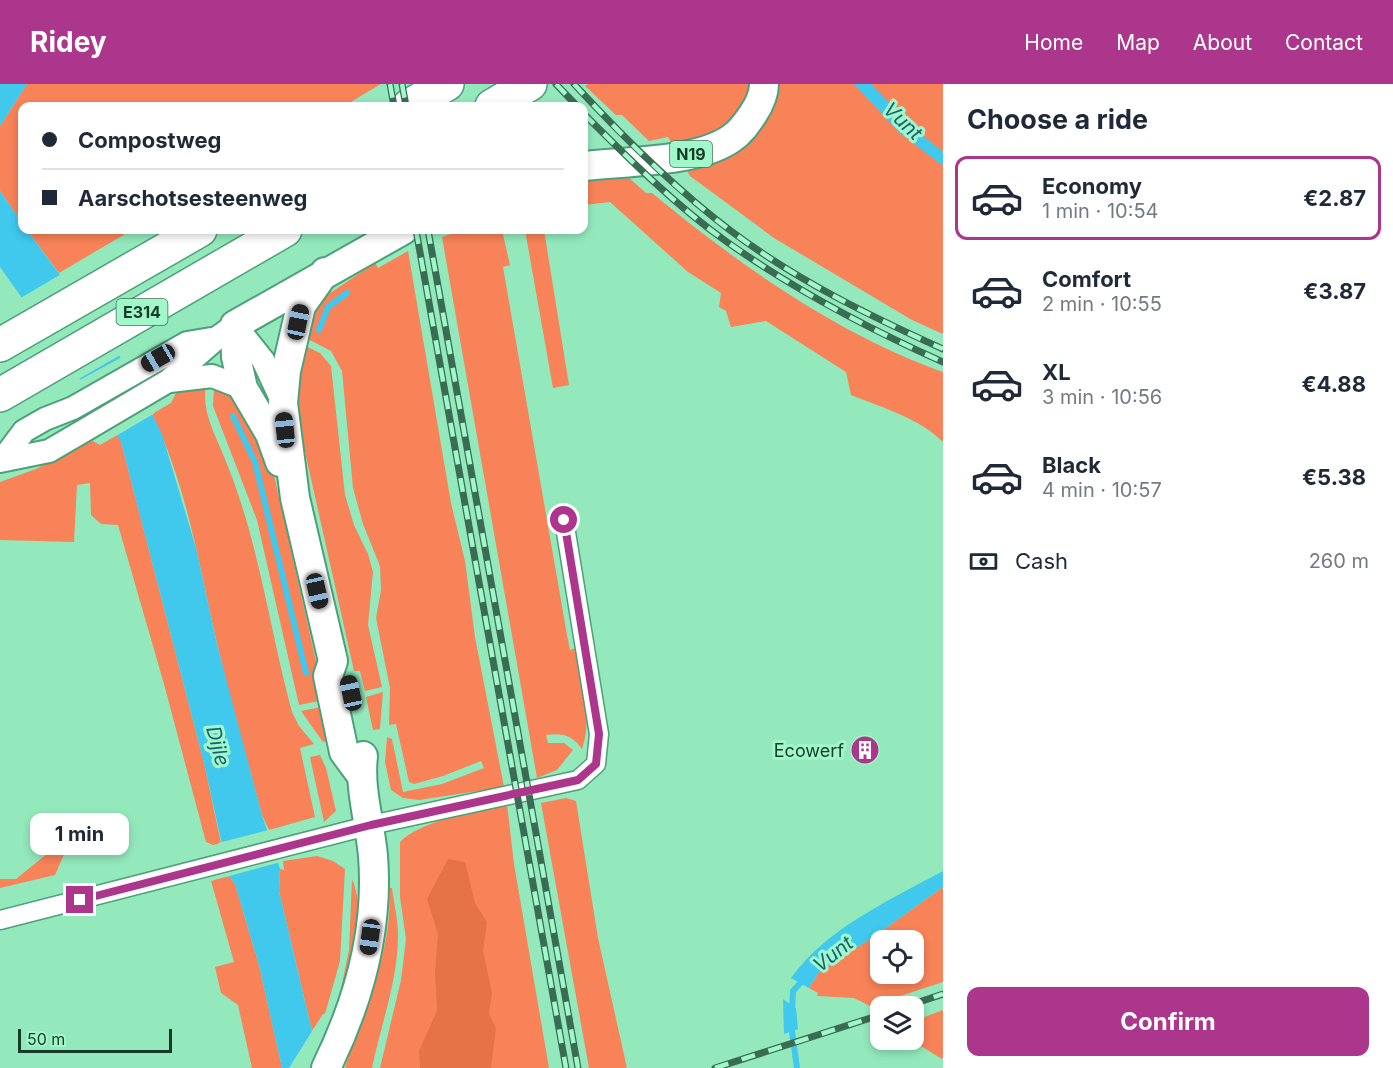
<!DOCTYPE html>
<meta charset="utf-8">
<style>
:root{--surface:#fff;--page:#f6f6f7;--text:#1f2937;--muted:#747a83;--line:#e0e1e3;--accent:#ad368d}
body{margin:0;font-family:Inter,sans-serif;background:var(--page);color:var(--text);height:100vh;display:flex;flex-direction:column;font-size:22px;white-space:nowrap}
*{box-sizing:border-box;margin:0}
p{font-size:20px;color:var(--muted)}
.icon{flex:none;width:33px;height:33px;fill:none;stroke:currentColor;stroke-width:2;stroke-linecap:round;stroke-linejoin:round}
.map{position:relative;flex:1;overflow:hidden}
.side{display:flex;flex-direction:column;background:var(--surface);width:450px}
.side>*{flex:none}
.banner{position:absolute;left:18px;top:18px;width:570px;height:132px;border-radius:12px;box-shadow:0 3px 9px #0003;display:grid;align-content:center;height:132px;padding:0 24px;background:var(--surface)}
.fabs{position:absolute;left:870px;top:846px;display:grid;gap:12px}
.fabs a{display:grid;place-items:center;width:54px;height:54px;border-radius:12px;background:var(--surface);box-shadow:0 3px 9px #0003;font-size:30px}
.scale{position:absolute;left:18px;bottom:15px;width:154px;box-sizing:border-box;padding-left:6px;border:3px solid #173b2a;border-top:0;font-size:16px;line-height:21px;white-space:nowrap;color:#173b2a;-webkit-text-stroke:4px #a0f7c9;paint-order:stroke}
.end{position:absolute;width:27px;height:27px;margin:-14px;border:8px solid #ad368d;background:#fff;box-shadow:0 0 0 3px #fff}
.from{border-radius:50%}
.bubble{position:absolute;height:42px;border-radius:12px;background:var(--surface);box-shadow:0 3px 9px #0003;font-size:20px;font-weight:700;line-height:42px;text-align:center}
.car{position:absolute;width:18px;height:36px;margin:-18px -9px;border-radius:8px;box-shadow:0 0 4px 2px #0007;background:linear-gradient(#222 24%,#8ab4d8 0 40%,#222 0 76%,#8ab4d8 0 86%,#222 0)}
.banner b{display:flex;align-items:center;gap:21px;height:57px;font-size:22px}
.banner b+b{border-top:2px solid var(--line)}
.banner i{width:15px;height:15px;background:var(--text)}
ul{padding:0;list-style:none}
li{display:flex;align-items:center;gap:18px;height:84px;margin:0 12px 9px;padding:0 12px;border:3px solid transparent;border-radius:12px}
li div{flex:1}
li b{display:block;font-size:22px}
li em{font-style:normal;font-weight:700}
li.selected{border-color:var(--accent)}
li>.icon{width:54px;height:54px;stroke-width:1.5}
h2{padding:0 24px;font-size:27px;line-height:72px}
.pay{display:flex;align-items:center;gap:15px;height:66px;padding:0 24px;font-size:22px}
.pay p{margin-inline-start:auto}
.button{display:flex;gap:12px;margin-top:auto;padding:12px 24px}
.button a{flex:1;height:69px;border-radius:12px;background:var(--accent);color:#fff;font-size:24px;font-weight:700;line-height:69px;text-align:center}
header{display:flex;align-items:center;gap:36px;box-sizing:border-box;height:84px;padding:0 30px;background:var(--accent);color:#fff}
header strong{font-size:28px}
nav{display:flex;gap:33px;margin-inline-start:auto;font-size:21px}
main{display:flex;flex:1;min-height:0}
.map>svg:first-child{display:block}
</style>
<header>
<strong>Ridey</strong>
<nav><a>Home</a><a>Map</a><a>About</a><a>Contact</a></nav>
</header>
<main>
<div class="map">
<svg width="943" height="984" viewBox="0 0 943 984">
<rect width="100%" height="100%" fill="#93e9bc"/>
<!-- green -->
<path fill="#f88359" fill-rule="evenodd" d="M27,0H381L344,22H22V139L0,107V42Z
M588,0H943V250L912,236L774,154L690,92L668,53L649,57L622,31H616L585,2Z
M628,93L646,109H652C738,180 837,250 943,288V358C919,334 883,324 851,311L846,288L766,237L731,243L726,227L719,223L721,209L688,188L610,118L584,121V98Z
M27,146H132L59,189Z
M463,146H502L510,181L503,183L567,551L570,566L576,564C582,597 593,633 582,665C572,651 563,649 546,651L548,659H564L573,666L557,686L537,694L442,153Z
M525,146H544L569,301L553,304Z
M408,167L451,419L465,477L475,553L504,703L419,716L403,714L391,706L385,678L387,653L392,655L403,708L442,700L484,684L481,677L443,692L414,700L409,698L396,640L389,641L390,604L376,534L381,506L380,482L363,440L353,404L342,287L331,267L304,253V250L310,251L313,226L321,215L375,179L378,184Z
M303,261L320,269L331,282L345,411L354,441L368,470L373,488L368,541L382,603L365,607L360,587H354L299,341L295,315Z
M206,301C201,328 216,351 225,375C259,457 269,543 292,628L299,642L314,660L300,664L315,733L269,746L262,731C247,674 230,616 217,559C199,482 187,402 152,330L171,319L177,307Z
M214,304L230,309L241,319L272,382L320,595L319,617L299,621L257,436L213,322Z
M119,350L204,679L221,759L213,761L206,758L164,600L118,441L101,440L91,431L90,399L77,401L74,458L0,456V398L36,385L91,356L100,361Z
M383,608L380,645L373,646L366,613Z
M321,623L328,657L323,658L301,627Z
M320,671L326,684L336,727L324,738L310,673Z
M566,714L576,717L598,854L627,984H589L541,719Z
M507,720L514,780L549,984H380L401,896L406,855L400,813V758C419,737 479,727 507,720Z
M69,752H72L55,791L0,804V795H16Z
M317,772L333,777L345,785L340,877L325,930H323L312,947L279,807L280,785L284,786L283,777Z
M229,792L235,800L259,881L282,984H252L238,921L221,909L215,883L234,878L211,797Z
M352,795C368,832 351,883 338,919L349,866Z
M943,803V898L870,922L854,914L817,912L818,909L809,904L820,887L872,854ZM880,856H914V890H880Z
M389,804H392C394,820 398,835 398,851C398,897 381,940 372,984H345C363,926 394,866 389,804Z
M943,926V973L942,975L911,956H914V937Z"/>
<!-- forest -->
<path fill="#e67248" d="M448,775L465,778L475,819L487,838L483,867L492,909L489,930L496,944L491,984H420L419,967L437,927L435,888L438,850L427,815Z"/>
<!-- water -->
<path fill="#40c8ed" d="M0,0H27L0,42Z
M854,0H871L911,42L943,68V82L900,49Z
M0,107L22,139V146H27L131,288L162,350L196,464L217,560L262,731L280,785L279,807L312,947L324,984H282L259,881L235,800L229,792L204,679L121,358L101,325L0,183Z
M943,787V803L872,854L820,887L809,904L791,894C827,844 890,816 943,787Z
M783,915L796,924L798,945L784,950Z"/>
<!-- pier -->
<path fill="#93e9bc" d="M63,189L122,270L77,296L19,215Z
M124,272L134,286L155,329L116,352L78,297Z
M272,745L281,778L226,793L218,759Z
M314,944L327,984H289Z"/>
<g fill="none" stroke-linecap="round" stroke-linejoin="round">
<!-- stream -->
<path stroke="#40c8ed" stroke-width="6" d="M319,246L328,223L347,209
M233,332L255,378L306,589
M792,927L793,907L805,894
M791,940L797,984"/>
<!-- minor casing -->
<g stroke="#4ca178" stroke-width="21">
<path id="minor" d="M0,836L371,741L578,696L596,680L599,650L564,436"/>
</g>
<!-- tertiary casing -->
<g stroke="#4ca178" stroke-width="26">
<path id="tertiary" d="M170,297L212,292L243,304
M2,376L24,347L45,335L73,324L187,259L217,254
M0,377L49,367L85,346L168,297L217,254L235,241L263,276L283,319"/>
</g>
<!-- primary casing -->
<g stroke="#4ca178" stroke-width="32">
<path id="primary" d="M584,82C626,77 697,79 732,54C741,48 747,39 753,30C759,21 764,11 764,0
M325,188L301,222L286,287L283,319L295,414L333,577L328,592L344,668L361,691
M280,378L270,350L243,304L236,273L235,241L403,146
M326,984C359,917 379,847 373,772C370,738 359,705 363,672"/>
</g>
<!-- motorway casing -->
<g stroke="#4ca178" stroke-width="36">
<path id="motorway" d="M409,22L447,0
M492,22L530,0
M0,261L200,146
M0,311L285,146"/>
</g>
<!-- minor -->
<use href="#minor" stroke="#fff" stroke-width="18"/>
<!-- tertiary -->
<use href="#tertiary" stroke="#fff" stroke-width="22"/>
<!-- primary -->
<use href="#primary" stroke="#fff" stroke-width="28"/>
<!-- motorway -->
<use href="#motorway" stroke="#fff" stroke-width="33"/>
<!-- rail casing -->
<g stroke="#3a6c53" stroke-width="7">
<path id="rail" d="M390,0L394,22
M402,0L406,22
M556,0L577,22
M574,0C622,52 674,104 731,147C796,196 870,232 943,265
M584,30C628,74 675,121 727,158C795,206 867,244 943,278
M416,146L566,984
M428,146L578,984
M907,922L943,910
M715,984L880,931"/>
</g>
<!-- rail -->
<use href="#rail" stroke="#a0f7c9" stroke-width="4.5" stroke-dasharray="14" stroke-linecap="butt"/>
</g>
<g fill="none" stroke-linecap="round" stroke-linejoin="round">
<!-- route -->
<path stroke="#ad368d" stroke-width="8" d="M80,816L371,741L578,696L596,680L599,650L564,436"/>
</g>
<!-- icons -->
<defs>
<g id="building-disc" transform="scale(1.5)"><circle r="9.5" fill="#ad368d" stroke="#a0f7c9"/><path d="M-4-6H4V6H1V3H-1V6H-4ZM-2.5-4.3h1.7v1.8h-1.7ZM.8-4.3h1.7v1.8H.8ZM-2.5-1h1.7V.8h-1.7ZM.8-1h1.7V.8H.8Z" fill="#fff"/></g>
</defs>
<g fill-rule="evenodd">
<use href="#building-disc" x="865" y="666"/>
</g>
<g text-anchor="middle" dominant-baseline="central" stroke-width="6" stroke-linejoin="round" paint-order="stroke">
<!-- shield labels -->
<g fill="#a0f7c9" stroke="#40735a" stroke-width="1.5">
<rect x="670" y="57" width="42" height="26" rx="4.5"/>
<rect x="116.5" y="215" width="51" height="26" rx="4.5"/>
</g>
<g font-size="16" font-weight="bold" fill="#173b2a">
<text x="691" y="70">N19</text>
<text x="142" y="228">E314</text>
</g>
<!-- poi labels -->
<g font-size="18" fill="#173b2a" stroke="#a0f7c9" text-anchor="end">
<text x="844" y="666">Ecowerf</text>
</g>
<!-- water labels -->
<g font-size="20" font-style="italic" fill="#186073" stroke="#a0f7c9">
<text transform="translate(903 37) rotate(43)">Vunt</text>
<text transform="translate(218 662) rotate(75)">Dijle</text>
<text transform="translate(833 870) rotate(-38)">Vunt</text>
</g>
</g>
</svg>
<div class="fabs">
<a><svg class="icon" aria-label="locate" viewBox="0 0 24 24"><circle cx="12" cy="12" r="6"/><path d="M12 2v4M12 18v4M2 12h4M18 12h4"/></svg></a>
<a><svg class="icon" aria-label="layers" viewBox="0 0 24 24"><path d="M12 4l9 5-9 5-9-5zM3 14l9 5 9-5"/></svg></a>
</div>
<div class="scale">50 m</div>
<i class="end from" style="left:564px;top:436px"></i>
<i class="end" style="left:80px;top:816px"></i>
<div class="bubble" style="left:30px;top:729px;width:99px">1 min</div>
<i class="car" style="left:298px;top:238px;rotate:12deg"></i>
<i class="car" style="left:158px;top:274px;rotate:240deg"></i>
<i class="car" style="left:285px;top:346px;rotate:354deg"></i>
<i class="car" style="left:317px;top:507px;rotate:167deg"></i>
<i class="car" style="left:351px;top:609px;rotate:348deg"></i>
<i class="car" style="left:370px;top:853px;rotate:188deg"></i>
<div class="banner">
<b><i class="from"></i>Compostweg</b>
<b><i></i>Aarschotsesteenweg</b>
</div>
</div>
<section class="side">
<h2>Choose a ride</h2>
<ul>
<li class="selected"><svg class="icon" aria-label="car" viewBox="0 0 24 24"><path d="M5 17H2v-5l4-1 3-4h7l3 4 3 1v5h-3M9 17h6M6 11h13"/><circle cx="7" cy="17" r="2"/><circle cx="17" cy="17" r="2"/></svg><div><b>Economy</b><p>1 min · 10:54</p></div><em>€2.87</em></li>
<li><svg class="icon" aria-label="car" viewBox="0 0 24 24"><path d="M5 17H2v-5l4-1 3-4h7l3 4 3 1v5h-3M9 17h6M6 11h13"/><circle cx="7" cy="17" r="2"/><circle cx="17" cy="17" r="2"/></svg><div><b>Comfort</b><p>2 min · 10:55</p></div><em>€3.87</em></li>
<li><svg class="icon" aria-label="car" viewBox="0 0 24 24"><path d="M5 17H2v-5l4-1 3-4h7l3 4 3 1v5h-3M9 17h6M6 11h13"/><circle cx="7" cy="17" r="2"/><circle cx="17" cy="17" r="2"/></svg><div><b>XL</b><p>3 min · 10:56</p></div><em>€4.88</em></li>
<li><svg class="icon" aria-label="car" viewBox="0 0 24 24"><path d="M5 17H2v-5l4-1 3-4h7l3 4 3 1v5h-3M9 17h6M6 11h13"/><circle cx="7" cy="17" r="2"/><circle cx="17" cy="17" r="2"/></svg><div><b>Black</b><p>4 min · 10:57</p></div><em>€5.38</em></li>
</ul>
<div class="pay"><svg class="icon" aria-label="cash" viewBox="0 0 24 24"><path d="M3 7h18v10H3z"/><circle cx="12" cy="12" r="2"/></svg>Cash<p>260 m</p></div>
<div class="button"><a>Confirm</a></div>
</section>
</main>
